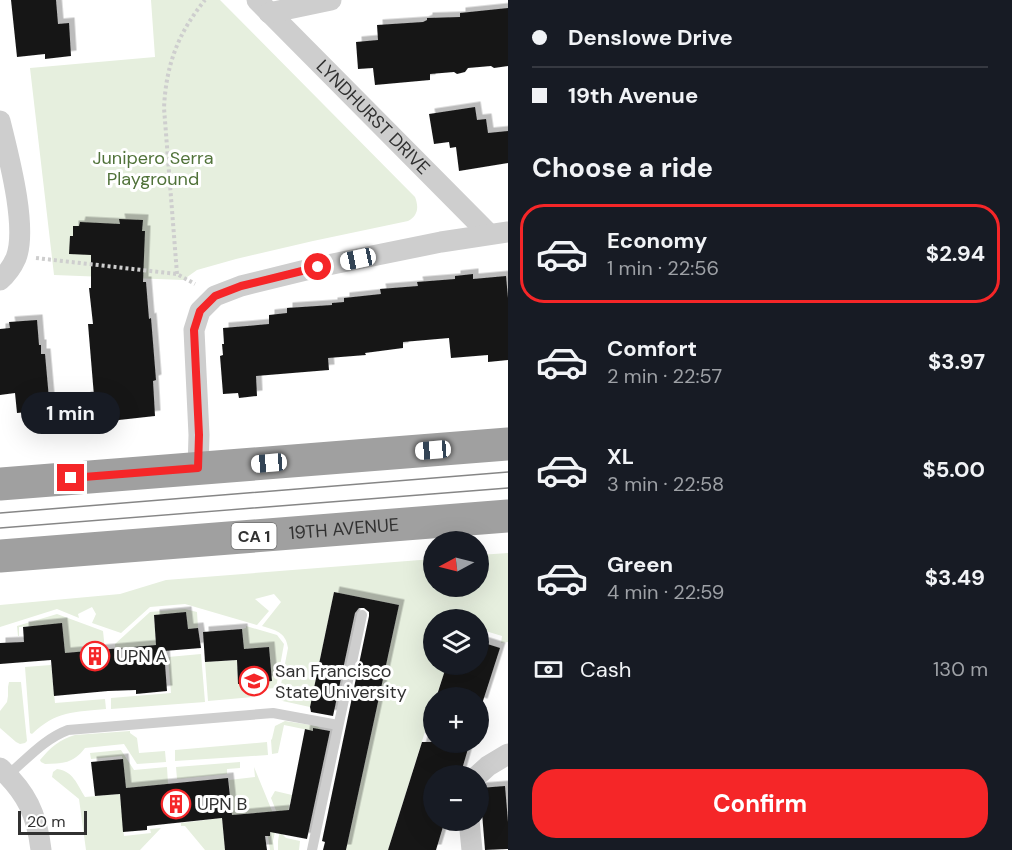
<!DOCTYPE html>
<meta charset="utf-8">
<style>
:root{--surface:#171b24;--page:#242831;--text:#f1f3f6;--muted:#9ea1a6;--line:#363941;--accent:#f52628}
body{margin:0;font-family:"DM Sans",sans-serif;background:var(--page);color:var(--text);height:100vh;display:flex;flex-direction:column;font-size:22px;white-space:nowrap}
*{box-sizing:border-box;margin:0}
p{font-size:20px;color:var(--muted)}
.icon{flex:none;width:33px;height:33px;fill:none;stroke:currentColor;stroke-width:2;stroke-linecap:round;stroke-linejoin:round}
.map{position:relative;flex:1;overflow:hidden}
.details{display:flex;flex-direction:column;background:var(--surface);width:504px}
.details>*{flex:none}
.hud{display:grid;align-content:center;height:132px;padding:0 24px;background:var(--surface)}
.needle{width:39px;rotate:263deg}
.buttons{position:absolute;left:423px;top:531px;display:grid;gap:12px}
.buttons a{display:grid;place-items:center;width:66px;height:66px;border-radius:50%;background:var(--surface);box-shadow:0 6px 24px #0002;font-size:30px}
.scale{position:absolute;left:18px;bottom:15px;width:69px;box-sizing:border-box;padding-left:6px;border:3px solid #313131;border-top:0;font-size:16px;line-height:21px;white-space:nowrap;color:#313131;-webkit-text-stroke:4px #fff;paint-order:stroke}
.end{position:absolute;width:27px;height:27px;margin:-14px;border:8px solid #f52628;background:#fff;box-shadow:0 0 0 3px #fff}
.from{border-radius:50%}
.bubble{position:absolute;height:42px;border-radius:21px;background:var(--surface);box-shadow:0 6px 24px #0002;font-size:20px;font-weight:700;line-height:42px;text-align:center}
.car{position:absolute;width:18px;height:36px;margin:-18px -9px;border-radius:8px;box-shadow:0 0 4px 2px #0007;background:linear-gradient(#fff 24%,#345 0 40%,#fff 0 76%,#345 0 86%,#fff 0)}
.hud b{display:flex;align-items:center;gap:21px;height:57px;font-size:22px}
.hud b+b{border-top:2px solid var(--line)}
.hud i{width:15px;height:15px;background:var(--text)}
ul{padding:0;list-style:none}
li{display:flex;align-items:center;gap:18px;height:99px;margin:0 12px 9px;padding:0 12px;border:3px solid transparent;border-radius:24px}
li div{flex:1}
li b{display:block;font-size:22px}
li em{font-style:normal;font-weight:700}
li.on{border-color:var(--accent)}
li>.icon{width:54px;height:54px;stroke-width:1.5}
h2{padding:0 24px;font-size:27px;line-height:72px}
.pay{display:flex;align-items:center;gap:15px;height:66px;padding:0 24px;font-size:22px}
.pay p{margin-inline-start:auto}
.cta{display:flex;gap:12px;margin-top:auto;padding:12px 24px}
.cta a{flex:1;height:69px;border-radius:24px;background:var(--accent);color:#fff;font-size:24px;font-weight:700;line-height:69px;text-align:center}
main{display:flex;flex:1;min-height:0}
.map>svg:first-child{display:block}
</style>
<main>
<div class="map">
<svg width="508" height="850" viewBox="0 0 508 850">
<defs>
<filter id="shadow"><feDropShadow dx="5.5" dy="-5.5" stdDeviation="0" flood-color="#0004"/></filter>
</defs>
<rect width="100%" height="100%" fill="#fff"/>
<!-- green -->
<path fill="#e6efde" d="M151,0H220L415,197C419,207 418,216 408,221L313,241L236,259L197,270L183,280L54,275L30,68L155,57Z
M508,553V642L501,643L502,636L479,629L478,620H434V664L447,665L436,697L434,698L433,706L388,850H346L399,605L334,592L310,707L278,700L288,648C286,632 275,630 262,626L281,602L274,594L255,599L269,611L257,625L185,604L150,607L121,633L92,623L96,614L92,607L78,614L79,618L57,609L0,627V605L120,594L166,580L433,559L434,586H478L479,555Z
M185,609L197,612L198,628L188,629L186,613L154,615L156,645L115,649V644L150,612Z
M57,614L103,631L105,650L65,653L62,624L19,627V636H18L17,626Z
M246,626L277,635L284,644L276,688L262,689L261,682L272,680L269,647L244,649L242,629L246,628Z
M201,654L205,702L111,709V698L171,693L168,657Z
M237,660L238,683H242L243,692H247L248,694L253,693V697L208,701L205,662Z
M51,665L55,703L105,699L106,709C74,712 56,711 32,734L30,733L25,667Z
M9,682H21L27,741L25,743L20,744L16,742L0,728V711L7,702L8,696V687Z
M285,721L317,726L321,729L323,733L284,725L278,753L272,754L271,740L272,739L275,726Z
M130,731V733L137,738L139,753L165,751L166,762L137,764L124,744L85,748C73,764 63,763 45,764L41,762L40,760C50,748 60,739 75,735Z
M267,742L268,755L175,761V750Z
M121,750L134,770L167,767L168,784L126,788L122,756L91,759L90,753Z
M240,762V768L227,769V774L177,779L176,767Z
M254,767L277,823L273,841L274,850H270L268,836H270L268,812L232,815L229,780L255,777Z
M57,769C73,771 77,784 85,797L120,794L124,836L151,833L150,829L161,828L140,850H86L79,799L52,777L53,772Z
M275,791L292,795L282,834L286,838L300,841L299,850H278V841L281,823L271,798Z
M222,818L225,850H205L185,826H181V823Z"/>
<!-- building -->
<path fill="#181818" filter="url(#shadow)" d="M11,0H56L58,24L69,23L71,56L45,59V54L17,57Z
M508,8V66L494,68L491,66L468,68L465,72L457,74L454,72L430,74V80L375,85L373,68L358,69L356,42L378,40L377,25L423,22L427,20V18L460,17V13Z
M475,107L477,120L486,119L488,133L508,131V163L459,171L456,147L450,148L449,142L434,144L429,114Z
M119,219L143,220L142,231H145L143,282H146L149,319L151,318L156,380L153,381L155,416L110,421V419L86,421L85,397L94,396L88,324H93L89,288H91V255L69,254L70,236H73V226H79L80,222L120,224Z
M473,274V279L506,276L508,298V360L488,362V355L451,358L449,338L403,342V348L365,353L366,355L328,358L329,370L256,376L257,396L239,398L238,393L223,394L220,356L223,355L222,344H224L223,328L269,324V315L287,313V308L332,305V303L344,302V298L381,294L380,289L418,286L417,282L455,279V276Z
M37,320L39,345H41V354H45L50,410L17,413L15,393L0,395V329L10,328L9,322Z
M334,592L399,605L346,850H323L325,842L322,841L369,616V612L364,608H359L355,613L333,716L311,712L310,707Z
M186,612L188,629L198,628L201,648L164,651L167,691L136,694V690L108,691L54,696L51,660L0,664V643L24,642L23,627L62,623L65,653L156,645L154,615Z
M242,629L244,649L269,647L272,681L238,684L237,660L205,662L203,632Z
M478,641L500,648L482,704L478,703V698H436L447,664H478Z
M313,728L330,731L307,839L270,832V836H265L267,850H225L222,818L147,826V830L123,832L120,794L95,796L91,762L123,759L126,788L228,778L232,815L289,810L305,729L313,731Z
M422,742H470L460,776H434V820H445L436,850H388Z
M505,786L508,822V849L485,850L480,788Z"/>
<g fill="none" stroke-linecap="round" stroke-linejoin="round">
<!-- path -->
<path stroke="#cecece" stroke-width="4" stroke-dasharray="3 3" stroke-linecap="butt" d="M36,258L177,274L195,284
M177,274L164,108C166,65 178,33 205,0"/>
<!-- service -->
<path stroke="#cecece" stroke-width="10" d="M8,775C27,759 44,739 68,730L273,713L338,725
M312,850L362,615"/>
<!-- minor -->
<g stroke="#cecece" stroke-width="21">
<path id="s1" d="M257,0L489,234"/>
<path d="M269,13L331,0"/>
<path d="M0,121C8,154 28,227 16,258C12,267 7,274 0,280"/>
<path d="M198,468L199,435L194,330L200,311L215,296L241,286L318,267L441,242L508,232"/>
<path d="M0,768C26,792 37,814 41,850"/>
<path d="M477,776L488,766L508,754"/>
<path d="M469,820L472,850"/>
</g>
<!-- trunk -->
<g stroke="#a0a0a0" stroke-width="33">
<path d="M0,484L508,444"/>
<path id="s2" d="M0,556L508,516"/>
</g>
<!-- tram -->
<path stroke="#868686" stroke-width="1.5" d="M0,513L508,472
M0,528L508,488"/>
</g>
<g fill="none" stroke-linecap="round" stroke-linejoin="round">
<!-- route -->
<path stroke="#f52628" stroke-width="8" d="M71,478L198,468L199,435L194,330L200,311L215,296L241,286L318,267"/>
</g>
<!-- icons -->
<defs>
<g id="building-ring" transform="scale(1.5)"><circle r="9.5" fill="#fff" stroke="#f52628" stroke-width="1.5"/><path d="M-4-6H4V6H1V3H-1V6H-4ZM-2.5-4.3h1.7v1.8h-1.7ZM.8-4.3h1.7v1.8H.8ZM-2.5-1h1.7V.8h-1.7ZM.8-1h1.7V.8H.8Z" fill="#f52628"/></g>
<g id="university-ring" transform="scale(1.5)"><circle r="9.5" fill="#fff" stroke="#f52628" stroke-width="1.5"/><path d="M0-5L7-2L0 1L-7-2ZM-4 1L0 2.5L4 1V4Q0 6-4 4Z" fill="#f52628"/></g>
</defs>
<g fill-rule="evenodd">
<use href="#building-ring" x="95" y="656"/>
<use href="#university-ring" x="254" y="681"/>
<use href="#building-ring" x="176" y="804"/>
</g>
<g text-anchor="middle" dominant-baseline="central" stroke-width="6" stroke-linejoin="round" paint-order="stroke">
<!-- shield labels -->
<rect fill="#fff" stroke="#6f6f6f" stroke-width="1.5" x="231.5" y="523" width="45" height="26" rx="4.5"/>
<g font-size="16" font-weight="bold" fill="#313131">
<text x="254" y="536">CA 1</text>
</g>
<!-- street labels -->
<g font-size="18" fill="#313131" stroke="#fff">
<text stroke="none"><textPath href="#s1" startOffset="165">LYNDHURST DRIVE</textPath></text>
<text stroke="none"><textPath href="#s2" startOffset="345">19TH AVENUE</textPath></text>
</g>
<!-- park labels -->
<g font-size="18" fill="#507239" stroke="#fff">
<text x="153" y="158">Junipero Serra<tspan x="153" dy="21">Playground</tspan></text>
</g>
<!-- poi labels -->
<g font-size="18" fill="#313131" stroke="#fff" text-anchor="start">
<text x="116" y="656">UPN A</text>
<text x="275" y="671">San Francisco<tspan x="275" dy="21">State University</tspan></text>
<text x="197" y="804">UPN B</text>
</g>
</g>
</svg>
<div class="buttons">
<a><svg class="needle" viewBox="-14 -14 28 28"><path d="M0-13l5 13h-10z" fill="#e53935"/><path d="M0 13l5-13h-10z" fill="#9ea1a6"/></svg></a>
<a><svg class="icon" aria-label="layers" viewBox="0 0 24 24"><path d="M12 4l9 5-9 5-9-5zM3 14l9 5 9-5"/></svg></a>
<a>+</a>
<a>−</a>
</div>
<div class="scale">20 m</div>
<i class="end from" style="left:318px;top:267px"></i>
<i class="end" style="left:71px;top:478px"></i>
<div class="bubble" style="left:21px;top:392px;width:99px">1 min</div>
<i class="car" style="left:358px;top:259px;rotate:258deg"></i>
<i class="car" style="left:433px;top:450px;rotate:265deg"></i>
<i class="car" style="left:269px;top:463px;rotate:265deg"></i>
</div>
<section class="details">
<div class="hud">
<b><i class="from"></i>Denslowe Drive</b>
<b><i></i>19th Avenue</b>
</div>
<h2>Choose a ride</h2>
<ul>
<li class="on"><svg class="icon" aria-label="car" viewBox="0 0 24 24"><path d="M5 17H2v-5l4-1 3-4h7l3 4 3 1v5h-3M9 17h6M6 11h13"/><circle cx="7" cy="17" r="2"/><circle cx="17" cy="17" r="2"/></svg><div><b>Economy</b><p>1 min · 22:56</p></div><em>$2.94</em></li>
<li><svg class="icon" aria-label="car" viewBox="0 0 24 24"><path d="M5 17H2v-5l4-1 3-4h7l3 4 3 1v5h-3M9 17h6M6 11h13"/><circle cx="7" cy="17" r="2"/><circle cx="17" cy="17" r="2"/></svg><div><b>Comfort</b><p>2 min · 22:57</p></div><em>$3.97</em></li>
<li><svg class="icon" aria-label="car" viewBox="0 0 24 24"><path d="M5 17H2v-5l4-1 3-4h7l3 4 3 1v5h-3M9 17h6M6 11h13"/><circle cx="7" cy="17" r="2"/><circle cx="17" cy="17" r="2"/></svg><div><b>XL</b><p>3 min · 22:58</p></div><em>$5.00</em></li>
<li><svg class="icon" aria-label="car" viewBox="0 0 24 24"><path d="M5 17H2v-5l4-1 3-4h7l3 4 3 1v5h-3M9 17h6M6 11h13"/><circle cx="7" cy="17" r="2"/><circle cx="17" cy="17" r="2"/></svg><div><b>Green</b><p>4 min · 22:59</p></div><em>$3.49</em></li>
</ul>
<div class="pay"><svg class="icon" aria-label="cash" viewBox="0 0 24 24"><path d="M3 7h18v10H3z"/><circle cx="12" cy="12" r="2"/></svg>Cash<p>130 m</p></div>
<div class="cta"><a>Confirm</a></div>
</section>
</main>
